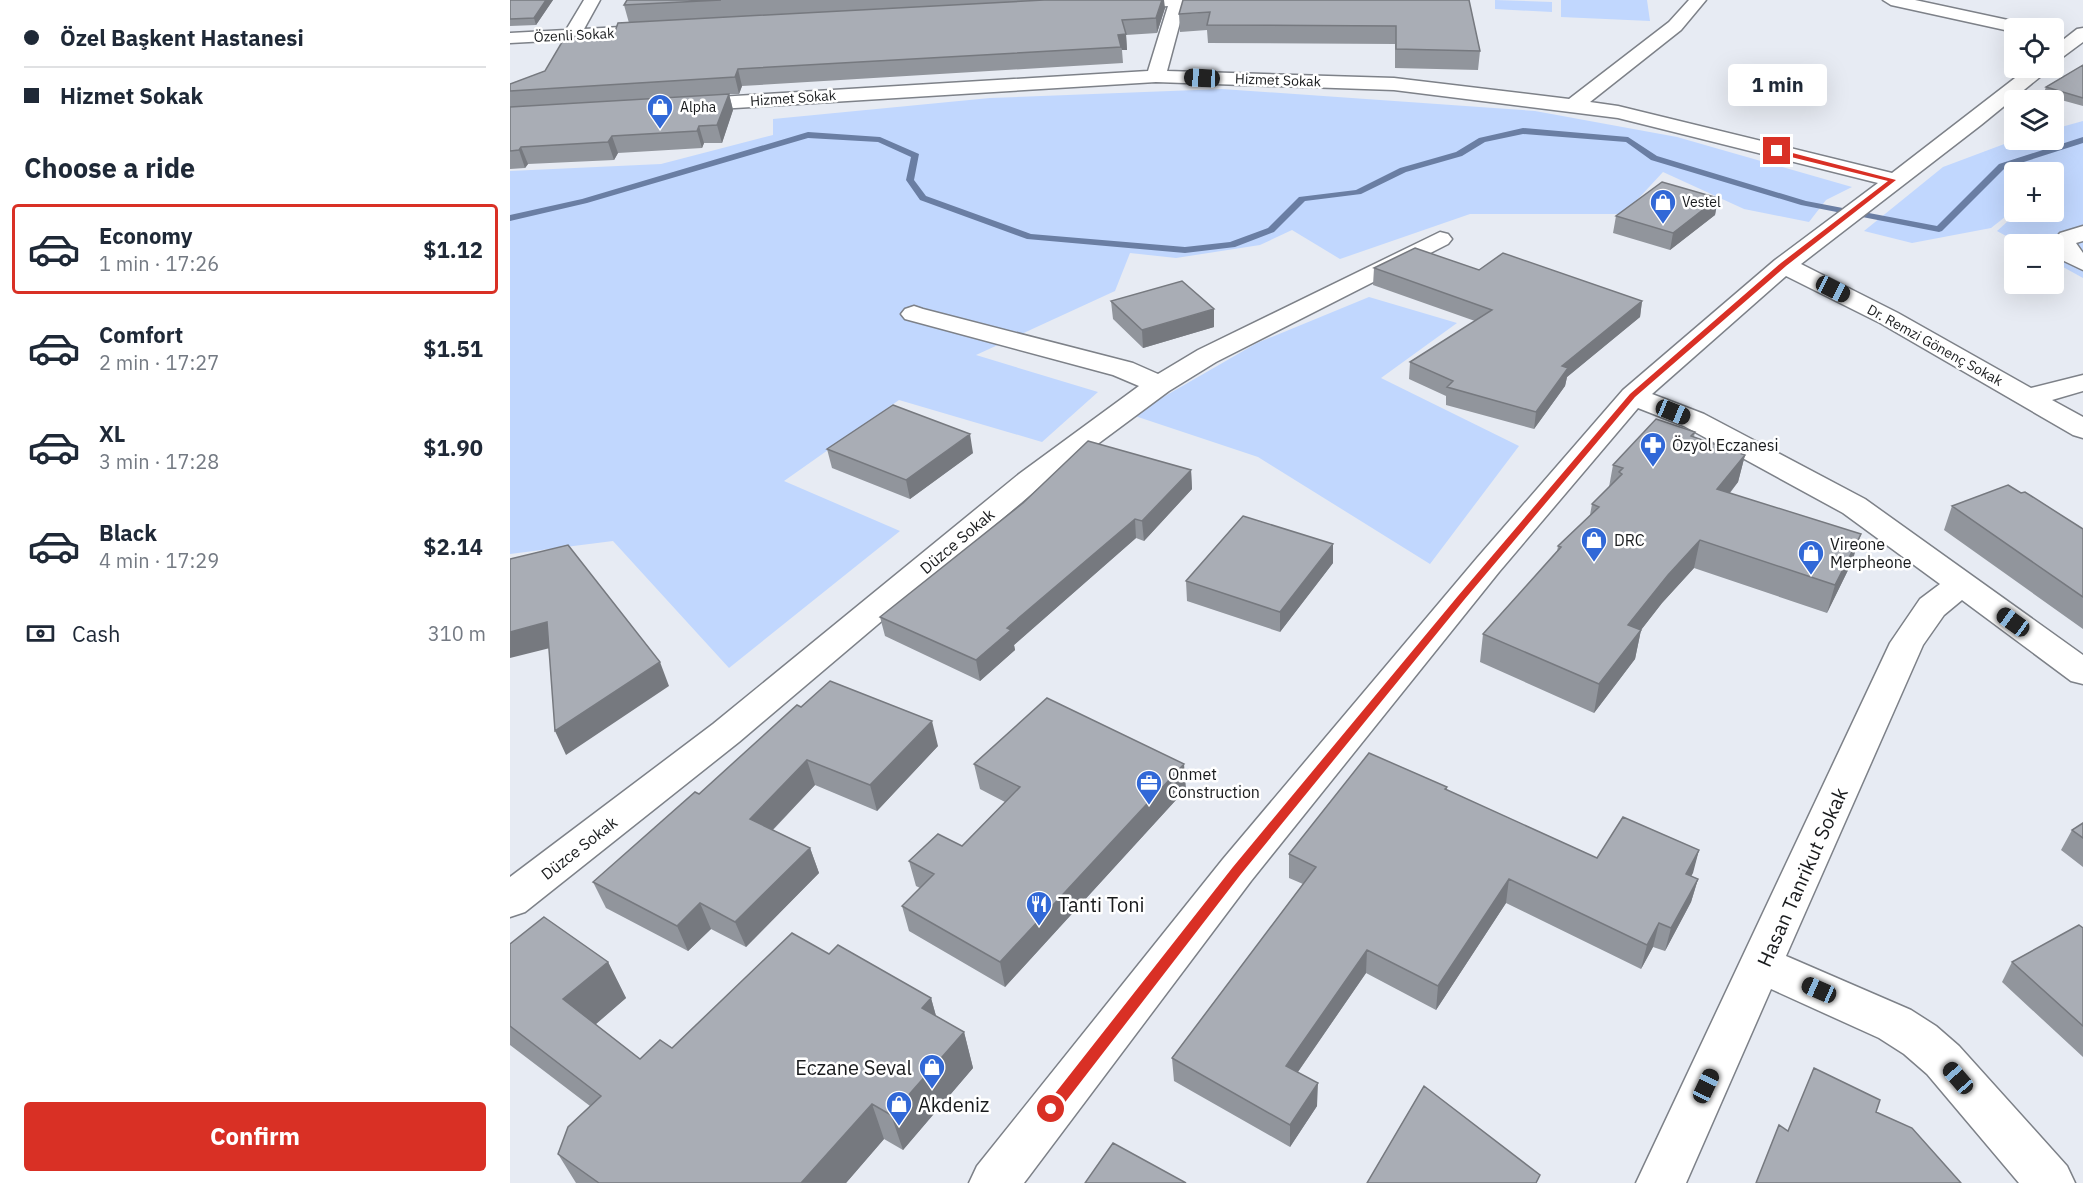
<!DOCTYPE html>
<meta charset="utf-8">
<style>
:root{--surface:#fff;--page:#f2f2f3;--text:#1f2937;--muted:#747a83;--line:#e0e1e3;--accent:#d93025}
body{margin:0;font-family:"IBM Plex Sans",sans-serif;background:var(--page);color:var(--text);height:100vh;display:flex;flex-direction:column;font-size:22px;white-space:nowrap}
*{box-sizing:border-box;margin:0}
p{font-size:20px;color:var(--muted)}
.icon{flex:none;width:33px;height:33px;fill:none;stroke:currentColor;stroke-width:2;stroke-linecap:round;stroke-linejoin:round}
.map{position:relative;flex:1;overflow:hidden}
.side{display:flex;flex-direction:column;background:var(--surface);width:510px}
.side>*{flex:none}
.hud{display:grid;align-content:center;height:132px;padding:0 24px;background:var(--surface)}
.tools{position:absolute;left:1494px;top:18px;display:grid;gap:12px}
.tools a{display:grid;place-items:center;width:60px;height:60px;border-radius:6px;background:var(--surface);box-shadow:0 6px 24px #0002;font-size:30px}
.end{position:absolute;width:27px;height:27px;margin:-14px;border:8px solid #d93025;background:#fff;box-shadow:0 0 0 3px #fff}
.from{border-radius:50%}
.bubble{position:absolute;height:42px;border-radius:6px;background:var(--surface);box-shadow:0 6px 24px #0002;font-size:20px;font-weight:800;line-height:42px;text-align:center}
.car{position:absolute;width:18px;height:36px;margin:-18px -9px;border-radius:8px;box-shadow:0 0 4px 2px #0007;background:linear-gradient(#222 24%,#8ab4d8 0 40%,#222 0 76%,#8ab4d8 0 86%,#222 0)}
.hud b{display:flex;align-items:center;gap:21px;height:57px;font-size:22px}
.hud b+b{border-top:2px solid var(--line)}
.hud i{width:15px;height:15px;background:var(--text)}
ul{padding:0;list-style:none}
li{display:flex;align-items:center;gap:18px;height:90px;margin:0 12px 9px;padding:0 12px;border:3px solid transparent;border-radius:6px}
li div{flex:1}
li b{display:block;font-size:22px}
li em{font-style:normal;font-weight:800}
li.current{border-color:var(--accent)}
li>.icon{width:54px;height:54px;stroke-width:1.5}
h2{padding:0 24px;font-size:27px;line-height:72px}
.pay{display:flex;align-items:center;gap:15px;height:66px;padding:0 24px;font-size:22px}
.pay p{margin-inline-start:auto}
.primary-button{display:flex;gap:12px;margin-top:auto;padding:12px 24px}
.primary-button a{flex:1;height:69px;border-radius:6px;background:var(--accent);color:#fff;font-size:24px;font-weight:800;line-height:69px;text-align:center}
main{display:flex;flex:1;min-height:0}
.map>svg:first-child{display:block}
</style>
<main>
<section class="side">
<div class="hud">
<b><i class="from"></i>Özel Başkent Hastanesi</b>
<b><i></i>Hizmet Sokak</b>
</div>
<h2>Choose a ride</h2>
<ul>
<li class="current"><svg class="icon" aria-label="car" viewBox="0 0 24 24"><path d="M5 17H2v-5l4-1 3-4h7l3 4 3 1v5h-3M9 17h6M6 11h13"/><circle cx="7" cy="17" r="2"/><circle cx="17" cy="17" r="2"/></svg><div><b>Economy</b><p>1 min · 17:26</p></div><em>$1.12</em></li>
<li><svg class="icon" aria-label="car" viewBox="0 0 24 24"><path d="M5 17H2v-5l4-1 3-4h7l3 4 3 1v5h-3M9 17h6M6 11h13"/><circle cx="7" cy="17" r="2"/><circle cx="17" cy="17" r="2"/></svg><div><b>Comfort</b><p>2 min · 17:27</p></div><em>$1.51</em></li>
<li><svg class="icon" aria-label="car" viewBox="0 0 24 24"><path d="M5 17H2v-5l4-1 3-4h7l3 4 3 1v5h-3M9 17h6M6 11h13"/><circle cx="7" cy="17" r="2"/><circle cx="17" cy="17" r="2"/></svg><div><b>XL</b><p>3 min · 17:28</p></div><em>$1.90</em></li>
<li><svg class="icon" aria-label="car" viewBox="0 0 24 24"><path d="M5 17H2v-5l4-1 3-4h7l3 4 3 1v5h-3M9 17h6M6 11h13"/><circle cx="7" cy="17" r="2"/><circle cx="17" cy="17" r="2"/></svg><div><b>Black</b><p>4 min · 17:29</p></div><em>$2.14</em></li>
</ul>
<div class="pay"><svg class="icon" aria-label="cash" viewBox="0 0 24 24"><path d="M3 7h18v10H3z"/><circle cx="12" cy="12" r="2"/></svg>Cash<p>310 m</p></div>
<div class="primary-button"><a>Confirm</a></div>
</section>
<div class="map">
<svg width="1573" height="1183" viewBox="0 0 1573 1183">
<rect width="100%" height="100%" fill="#e7ebf3"/>
<!-- green -->
<path fill="#c1d7fe" d="M985,0L1042,2V12L985,9Z
M1051,0H1137L1140,21L1051,17Z
M712,89L1025,111L1167,137L1342,187L1316,200L1299,222L1234,209L1153,172L1114,214H960L830,259L782,230L750,245L666,258L620,253L605,291L466,355L588,392L532,442L389,400L274,481L390,531L219,668L103,541L0,554V171L151,164L263,135V119L480,98Z
M1573,121V278L1544,262V244H1511L1487,231L1508,212H1544V172H1504V210L1481,228L1402,243L1354,231L1433,167L1505,140H1544V129Z
M859,297L947,323L871,378L1009,446L920,564L748,457L622,415L747,343Z"/>
<g fill="none" stroke-linecap="round" stroke-linejoin="round">
<!-- stream -->
<path fill="#6a7ea3" fill-rule="evenodd" d="M1013,128L1118,137L1147,156L1296,201L1427,226L1489,164L1573,137V143L1495,168L1432,231L1429,232L1291,205L1141,160L1116,142L1013,134L975,142L952,156L896,172L851,194L795,201L764,232L725,247L675,253L517,239L410,200L396,180L401,157L368,142L298,138L77,203L0,221V215L72,199L298,132L370,137L409,154L404,180L416,196L521,234L675,247L720,242L758,228L789,197L846,190L890,168L946,152L969,138Z"/>
<!-- minor casing -->
<g stroke="#7d8188" stroke-width="3">
<path id="minor" d="M74,0H90L74,29L148,25L154,26L157,30L154,34L148,35L0,43V33L56,30Z
M604,0H676L657,71L884,78L1059,99L1159,22L1179,0H1196L1171,30L1080,102L1108,106L1382,173L1518,68H1538L1536,72L1471,125L1291,264L1388,313L1521,388L1573,375V391L1542,400L1573,417V438L1563,435L1370,323L1276,276L1142,394L1194,414L1355,499L1573,655V684L1561,681L1452,600L1434,615L1413,645L1276,956L1401,1010L1426,1026L1449,1046L1557,1166L1565,1183H1509L1417,1074L1394,1054L1369,1038L1261,989L1176,1183H1126L1380,643L1410,599L1430,584L1333,513L1174,426L1128,408L989,572L741,881L514,1183H459L467,1166L713,859L967,558L1113,390L1265,260L1368,183L1108,118L884,90L646,82L175,111L168,109L165,105L168,101L175,99L638,71L658,6L610,9L604,8L602,4Z
M1373,0H1405L1512,23L1518,24L1521,28H1504V32L1381,5Z
M1573,28V42L1550,59L1544,60V47L1567,29Z
M1573,226V241L1566,243L1573,253V270L1552,260L1542,243L1550,233Z
M930,232L938,234L942,239L938,244L706,362L659,391L531,486L229,742L15,912L0,917V877L203,724L509,474L629,386L603,375L395,319L391,314L395,309L404,306L413,309L623,363L648,374L688,350Z"/>
</g>
<!-- minor -->
<use href="#minor" fill="#fff" fill-rule="evenodd"/>
</g>
<!-- wall -->
<path fill="#91959c" d="M0,0H43L26,25L0,26Z
M117,0H652L655,8L647,33L616,35L617,50H612L613,63L232,86L229,94H219L223,110L212,143H194L192,148L108,153L104,160L18,164L15,168L0,169V84L35,71L104,34L119,23L114,5Z
M959,0L970,51L968,70L885,68V44L698,43L697,30L670,32L669,14Z
M1573,65V106L1533,95L1536,87Z
M1208,198L1205,215L1160,250L1103,233L1106,216Z
M864,268L969,270L1132,301L1130,317L1057,377L1055,386L1024,429L936,405V396L899,379L900,362L965,321L863,285Z
M601,301L704,327L633,348L603,319Z
M1185,432L1184,437L1235,455L1228,482L1220,493L1342,562L1317,613L1184,568L1152,603L1131,630L1125,659L1084,713L970,662L973,634L1047,552L1048,546L1080,515L1082,504L1099,487L1103,465Z
M317,449L463,453L400,499L322,468Z
M681,470L682,489L634,541L626,538L504,645L505,650L470,681L375,636L370,617Z
M1511,493L1573,529V629L1434,530L1442,506Z
M823,563L770,632L677,601L676,581Z
M291,707L428,746L367,811L305,785L263,830L300,848L309,873L236,947L201,929L178,951L96,908L83,882L189,794Z
M464,764L676,789L495,987L399,931L392,906L410,888L406,886L399,861L452,846L495,802L470,789Z
M937,787V790L1087,858L1189,850L1181,876L1188,879L1181,902L1155,951L1143,947L1131,969L996,903L926,1010L856,973L788,1072L807,1106L780,1147L664,1081L662,1058L793,884L779,878V854Z
M1573,823V867L1551,850L1562,830Z
M1573,928V1057L1492,982L1502,962Z
M0,944L98,962L116,998L85,1025L130,1059L162,1048L319,954L421,998L426,1016L454,1032L463,1068L393,1150L374,1139L336,1183H66L48,1154L80,1106L0,1045Z"/>
<!-- shaded-wall -->
<path fill="#76797f" d="M36,0H43L26,25L24,18Z
M652,0H654L655,8L647,33L646,18Z
M616,34L617,50H612L608,35Z
M228,69L232,86L229,94L225,77Z
M219,94L223,110L212,143L207,125Z
M189,126L194,143L192,148L187,131Z
M102,136L108,153L104,160L98,142Z
M11,147L18,164L15,168L9,150Z
M1208,198L1205,215L1160,250L1163,233Z
M1132,301L1130,317L1057,377L1055,386L1024,429L1026,412L1052,366Z
M704,309V327L633,348L632,330Z
M460,434L463,453L400,499L396,480Z
M1235,455L1228,482L1201,516L1207,489Z
M681,470L682,489L634,541L632,521Z
M625,519L626,538L504,645L505,650L470,681L466,660L497,628Z
M1351,534L1342,562L1317,613L1325,585Z
M1190,540L1184,568L1152,603L1131,630L1125,659L1084,713L1089,684L1118,625L1158,575Z
M823,544V563L770,632V612Z
M37,622L48,646L0,658V632Z
M150,662L159,686L56,755L45,731Z
M422,721L428,746L367,811L360,785Z
M297,760L305,785L249,844L240,819Z
M674,764L676,789L495,987L490,962Z
M300,848L309,873L236,947L225,922Z
M1189,850L1183,873L1170,897L1176,874Z
M999,879L996,903L926,1010L928,986Z
M1188,879L1181,902L1155,951L1161,928Z
M190,903L201,929L178,951L167,926Z
M1149,923L1143,947L1131,969L1137,945Z
M857,950L856,973L776,1089V1066Z
M98,962L116,998L73,1035L53,999Z
M421,998L431,1034L412,1008Z
M454,1032L463,1068L393,1150L381,1115Z
M808,1083L807,1106L780,1147V1125Z
M362,1104L374,1139L336,1183H291Z"/>
<!-- building -->
<path fill="#a9adb5" stroke="#76797f" stroke-width="1.5" d="M0,0H36L24,18L0,19Z
M117,0H211L114,5Z
M534,0H652L646,18L612,20L616,34L608,35L611,47L228,69L225,77L0,91V84L35,71L55,37L104,34L108,23Z
M673,0H959L970,51L886,49V26L697,25L700,12L669,14Z
M1573,65V98L1536,87Z
M219,94L207,125L189,126L187,131L102,136L98,142L11,147L9,150L0,151V107Z
M1152,182L1208,198L1163,233L1106,216Z
M905,248L969,270L993,253L1132,301L1052,366L1058,368L1026,412L937,387L943,381L900,362L982,310L864,268Z
M672,281L704,309L632,330L601,301Z
M383,405L460,434L396,480L317,449Z
M1146,419L1185,432L1181,436L1235,455L1207,489L1351,534L1325,585L1190,540L1158,575L1118,625L1131,630L1089,684L973,634L1051,547L1048,546L1089,507L1082,504L1112,474L1109,472L1113,468L1103,465Z
M578,441L681,470L632,521L625,519L497,628L501,630L466,660L370,617L513,503Z
M1498,485L1511,493L1515,492L1573,529V597L1442,506Z
M733,516L823,544L770,612L676,581Z
M58,545L150,662L45,731L37,622L0,632V559Z
M320,681L422,721L360,785L297,760L240,819L300,848L225,922L190,903L167,926L83,882L185,792L189,794L287,705L291,707Z
M537,698L674,764L490,962L392,906L424,874L399,861L428,834L452,846L510,787L464,764Z
M859,753L937,787L935,789L1087,858L1113,817L1189,850L1176,874L1188,879L1161,928L1149,923L1137,945L999,879L928,986L857,950L776,1066L808,1083L780,1125L662,1058L806,867L779,854Z
M1573,823V838L1562,830Z
M34,917L98,962L53,999L130,1059L150,1040L162,1048L282,933L319,954L328,945L421,998L412,1008L454,1032L381,1115L362,1104L291,1183H89L48,1154L58,1127L91,1096L0,1026V944Z
M1569,925L1573,928V1026L1502,962Z
M1304,1068L1370,1100L1366,1112L1402,1128L1451,1183H1246L1269,1125L1278,1131Z
M914,1086L1030,1175L1026,1183H857Z
M603,1143L676,1183H575Z"/>
<!-- route -->
<path fill="#d93025" d="M1267,149L1386,180L1276,266L1125,397L954,600L731,874L546,1114L541,1116L536,1114L534,1109L536,1105L723,867L948,596L1120,394L1271,263L1378,181L1265,153Z"/>
<!-- icons -->
<defs>
<g id="shop-pin" transform="scale(1.35)"><path d="M0 17L-7.5 6A9.5 9.5 0 1 1 7.5 6Z" fill="#3168d7" stroke="#fff"/><path d="M-5-2.5h2.3a2.7 3.5 0 0 1 5.4 0H5L5.5 6h-11ZM-1.5-2.5h3a1.5 2.3 0 0 0-3 0Z" fill="#fff"/></g>
<g id="pharmacy-pin" transform="scale(1.35)"><path d="M0 17L-7.5 6A9.5 9.5 0 1 1 7.5 6Z" fill="#3168d7" stroke="#fff"/><path d="M-2-6h4v4h4v4h-4v4h-4v-4h-4v-4h4Z" fill="#fff"/></g>
<g id="office-pin" transform="scale(1.35)"><path d="M0 17L-7.5 6A9.5 9.5 0 1 1 7.5 6Z" fill="#3168d7" stroke="#fff"/><path d="M-6-3h4V-5.5h4V-3h4V5H-6ZM-1-4.5V-3h2v-1.5ZM-6 0V1H6V0Z" fill="#fff"/></g>
<g id="restaurant-pin" transform="scale(1.35)"><path d="M0 17L-7.5 6A9.5 9.5 0 1 1 7.5 6Z" fill="#3168d7" stroke="#fff"/><path d="M-5-6h1v4h1v-4h1v4h1v-4h1v5L-1.5 .5V6h-2V.5L-5-1ZM5-6V6H3V1.5H1.5Q1.5-4 5-6Z" fill="#fff"/></g>
</defs>
<g fill-rule="evenodd">
<use href="#shop-pin" x="150" y="107"/>
<use href="#shop-pin" x="1153" y="202"/>
<use href="#pharmacy-pin" x="1143" y="445"/>
<use href="#shop-pin" x="1084" y="540"/>
<use href="#shop-pin" x="1301" y="553"/>
<use href="#office-pin" x="639" y="783"/>
<use href="#restaurant-pin" x="529" y="904"/>
<use href="#shop-pin" x="422" y="1067"/>
<use href="#shop-pin" x="389" y="1104"/>
</g>
<g text-anchor="middle" dominant-baseline="central" stroke-width="5" stroke-linejoin="round" paint-order="stroke">
<!-- far-street labels -->
<g font-size="14" fill="#191b1d" stroke="#fff">
<text transform="translate(64 35) rotate(-3)">Özenli Sokak</text>
<text transform="translate(768 80) rotate(2)">Hizmet Sokak</text>
<text transform="translate(283 98) rotate(-4)">Hizmet Sokak</text>
<text transform="translate(1425 345) rotate(29)">Dr. Remzi Gönenç Sokak</text>
</g>
<!-- far-poi labels -->
<g font-size="14" fill="#191b1d" stroke="#fff" text-anchor="start">
<text x="170" y="107">Alpha</text>
<text x="1172" y="202">Vestel</text>
</g>
<!-- poi labels -->
<g font-size="16" fill="#191b1d" stroke="#fff" text-anchor="start">
<text x="1162" y="445">Özyol Eczanesi</text>
<text x="1104" y="540">DRC</text>
<text x="1320" y="544">Vireone<tspan x="1320" dy="18">Merpheone</tspan></text>
<text x="658" y="774">Onmet<tspan x="658" dy="18">Construction</tspan></text>
</g>
<!-- street labels -->
<g font-size="16" fill="#191b1d" stroke="#fff">
<text transform="translate(447 541) rotate(-40)">Düzce Sokak</text>
<text transform="translate(69 848) rotate(-38)">Düzce Sokak</text>
</g>
<!-- near-street labels -->
<g font-size="20" fill="#191b1d" stroke="#fff">
<text transform="translate(1292 877) rotate(-66)">Hasan Tanrikut Sokak</text>
</g>
<!-- near-poi labels -->
<g font-size="20" fill="#191b1d" stroke="#fff" text-anchor="start">
<text x="548" y="904">Tanti Toni</text>
<text x="402" y="1067" text-anchor="end">Eczane Seval</text>
<text x="408" y="1104">Akdeniz</text>
</g>
</g>
</svg>
<div class="tools">
<a><svg class="icon" aria-label="locate" viewBox="0 0 24 24"><circle cx="12" cy="12" r="6"/><path d="M12 2v4M12 18v4M2 12h4M18 12h4"/></svg></a>
<a><svg class="icon" aria-label="layers" viewBox="0 0 24 24"><path d="M12 4l9 5-9 5-9-5zM3 14l9 5 9-5"/></svg></a>
<a>+</a>
<a>−</a>
</div>
<i class="end from" style="left:541px;top:1109px"></i>
<i class="end" style="left:1267px;top:151px"></i>
<div class="bubble" style="left:1218px;top:64px;width:99px">1 min</div>
<i class="car" style="left:692px;top:78px;rotate:273deg"></i>
<i class="car" style="left:1323px;top:289px;rotate:117deg"></i>
<i class="car" style="left:1163px;top:412px;rotate:112deg"></i>
<i class="car" style="left:1503px;top:622px;rotate:306deg"></i>
<i class="car" style="left:1309px;top:990px;rotate:294deg"></i>
<i class="car" style="left:1448px;top:1078px;rotate:319deg"></i>
<i class="car" style="left:1196px;top:1086px;rotate:25deg"></i>
</div>
</main>
